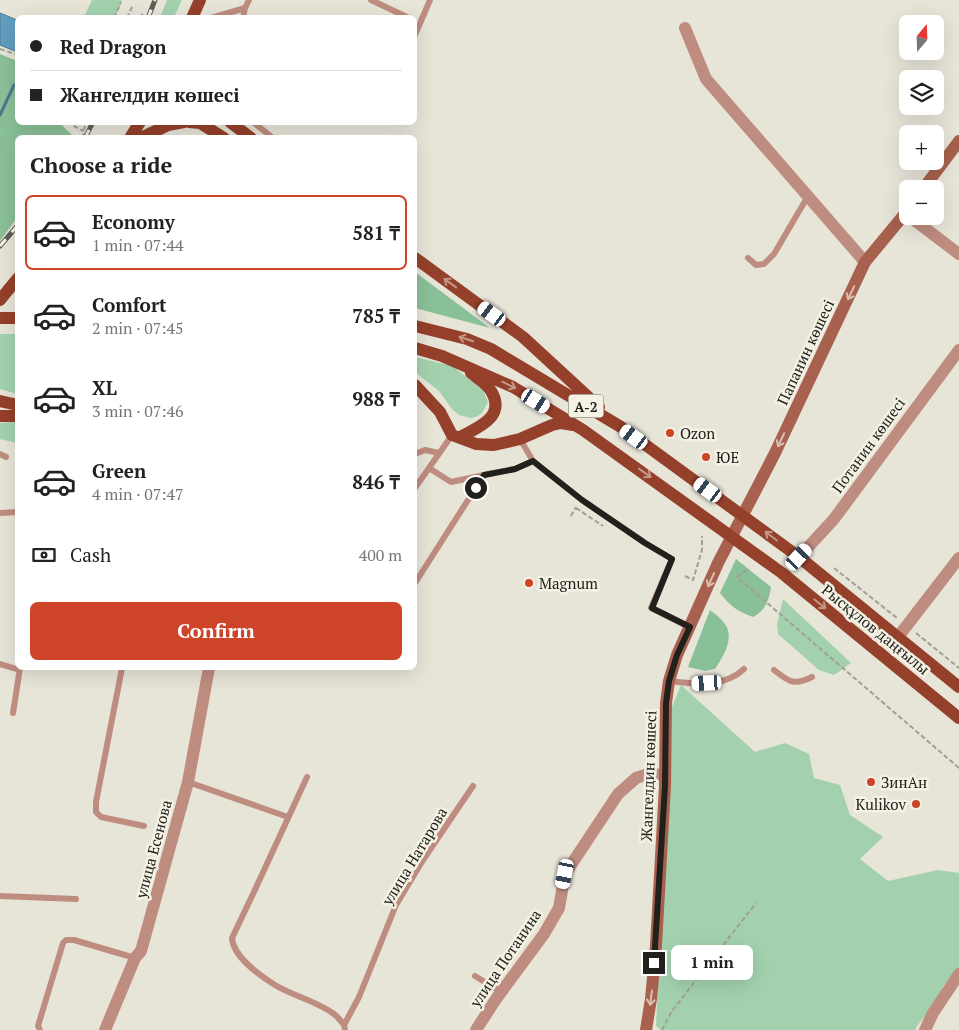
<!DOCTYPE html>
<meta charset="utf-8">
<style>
:root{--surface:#fff;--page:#f6f6f6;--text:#222;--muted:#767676;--line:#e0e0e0;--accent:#ce4428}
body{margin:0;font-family:"PT Serif",serif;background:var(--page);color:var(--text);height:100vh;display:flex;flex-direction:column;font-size:19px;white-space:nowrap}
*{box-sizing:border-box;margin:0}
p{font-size:16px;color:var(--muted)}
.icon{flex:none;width:28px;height:28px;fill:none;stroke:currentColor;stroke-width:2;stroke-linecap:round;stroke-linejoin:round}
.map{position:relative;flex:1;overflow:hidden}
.side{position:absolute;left:15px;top:135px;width:402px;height:535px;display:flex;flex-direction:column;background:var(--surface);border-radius:8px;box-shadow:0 5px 20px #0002}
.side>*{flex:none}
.banner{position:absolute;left:15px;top:15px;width:402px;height:110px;border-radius:8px;box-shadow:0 5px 20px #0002;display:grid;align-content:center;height:110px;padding:0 15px;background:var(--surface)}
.needle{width:32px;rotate:19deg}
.tools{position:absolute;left:899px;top:15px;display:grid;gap:10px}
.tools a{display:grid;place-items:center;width:45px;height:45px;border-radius:8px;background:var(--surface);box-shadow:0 5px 20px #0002;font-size:25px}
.end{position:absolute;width:22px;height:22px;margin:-11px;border:6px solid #21201c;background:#fff;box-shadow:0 0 0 2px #fff}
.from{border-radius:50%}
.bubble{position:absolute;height:35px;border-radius:8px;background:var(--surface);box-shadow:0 5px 20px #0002;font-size:16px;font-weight:700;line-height:35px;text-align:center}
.car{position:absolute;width:15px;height:30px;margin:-15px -8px;border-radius:6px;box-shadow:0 0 4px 1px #0007;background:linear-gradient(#fff 24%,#345 0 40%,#fff 0 76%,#345 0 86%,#fff 0)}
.banner b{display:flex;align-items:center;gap:18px;height:48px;font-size:19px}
.banner b+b{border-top:1px solid var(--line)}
.banner i{width:12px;height:12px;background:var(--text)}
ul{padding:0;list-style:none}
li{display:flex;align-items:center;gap:15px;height:75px;margin:0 10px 8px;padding:0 5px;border:2px solid transparent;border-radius:8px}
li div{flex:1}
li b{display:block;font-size:19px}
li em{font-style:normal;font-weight:700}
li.active{border-color:var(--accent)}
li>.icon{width:45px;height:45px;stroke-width:1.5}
h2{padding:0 15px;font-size:22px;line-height:60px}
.pay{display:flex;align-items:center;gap:12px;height:55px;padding:0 15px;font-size:19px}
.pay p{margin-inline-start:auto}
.action{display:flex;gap:10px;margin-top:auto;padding:10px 15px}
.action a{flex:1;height:58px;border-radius:8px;background:var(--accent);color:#fff;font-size:20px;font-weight:700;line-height:58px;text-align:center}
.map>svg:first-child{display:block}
</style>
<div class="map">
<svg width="959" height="1030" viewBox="0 0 959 1030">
<rect width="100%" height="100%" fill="#e7e4d8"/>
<!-- green -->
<path fill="#a3d1ae" d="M92,0H122L115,17H84Z
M167,0H182L174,17H165L161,15Z
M0,334H17V394L0,389Z
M415,357L452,366L483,390L488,402L482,413L478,416L471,418L459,415L452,409L439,391L415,372Z
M12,422L17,423V443L0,439V423Z
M783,599L851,663L834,675L819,670L778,634L777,624Z
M681,685L755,752L785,743L809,754L814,778L840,785L850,815L883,837L860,859L888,881L938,870L959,873V969L943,986L935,1004L917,1026L915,1030H661L656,1026L671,709Z"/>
<!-- forest -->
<path fill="#8ac097" d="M0,54L17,61L18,122L60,123L72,135V137L18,138L17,218L0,241Z
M415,272L490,328L415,308Z
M736,559L771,587C769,600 766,610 753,617C738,612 729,605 720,593Z
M710,610C715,614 722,619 725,624C735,638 723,657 715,669L705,671L688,667Z"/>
<!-- water -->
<path fill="#619ec0" stroke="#4e788f" d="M0,13L17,20V52L0,45Z"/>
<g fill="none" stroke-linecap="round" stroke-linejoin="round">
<!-- stream -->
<path stroke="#4e788f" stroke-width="3" d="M0,115L14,85"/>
<!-- path -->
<path stroke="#a2a096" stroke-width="2" stroke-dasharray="5 2.5" stroke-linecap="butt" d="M75,16L77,18
M114,18L121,2
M127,18L132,7
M140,18L143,13
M0,49L18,55
M67,122L83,131
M84,138L83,131L87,122
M576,508L603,526
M571,516L576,507
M834,568L897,618
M747,570L737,577L959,768
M685,576L693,580L702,550V536
M916,633L959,668
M662,1030L672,1011L756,903"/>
<!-- lane -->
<path stroke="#be8d7f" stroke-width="6" d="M371,0L409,18
M211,18L245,8
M243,18L245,8L249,0
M415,35L430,0
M253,122L273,138
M748,258L756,265L764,264L774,254L808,196
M520,439L533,461L540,467L582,500L645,543L672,559L651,608L689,627
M0,454L6,457
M415,454L425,450L439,453
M429,468L452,435
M415,488L429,468L451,482L484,475
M0,513L18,512
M415,583L484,475L515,469L533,461
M0,664L20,670
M122,668L96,802V812L101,817L144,826
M774,670C789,682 794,686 812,677
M669,681C695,684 724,688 744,669
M13,713L20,668
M307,777L253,894L232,938C233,956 259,975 275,985C293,996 316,1001 334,1014C338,1017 341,1021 344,1025L345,1030
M188,782L288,817
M0,896L76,899
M475,976L501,992
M344,1025L359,997L396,905L423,860L473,786
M40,1030L38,1026L63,943L66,940H74L135,958"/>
<!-- street -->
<path stroke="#be8d7f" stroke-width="12" d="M685,28L706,79L865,262
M909,216L959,254
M799,557L834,519L959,350
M898,637L959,558
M105,1030L135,958L141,951L188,782L209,668
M476,1030L496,999L544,934L559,908L565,874L618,794L636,778L648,774L665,775
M925,1030L933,1013L959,974"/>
<!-- secondary -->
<path stroke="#a7614e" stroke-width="12" d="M923,189L959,141
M646,1030L651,999L656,945L665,786L666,703L669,681L677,655L718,563L775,453L865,262L908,210"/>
<!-- primary -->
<path stroke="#95402a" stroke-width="12" d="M192,18L200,0
M189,122L200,123L224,138
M230,122L251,138
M130,138L140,122
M141,138L168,125L184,122
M415,258L523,337L599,407
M0,300L18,278
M0,318H18
M415,326L467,339L491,349L621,427L799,557L959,687
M415,348L442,356L513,387L583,430L782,573L959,718
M415,385L440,412L452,435L476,444L494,445L520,439L552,425L561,423L573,425
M0,401L18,405
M0,416H18
M460,437C477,428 507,417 491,391C487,384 477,378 471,373"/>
<!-- rail casing -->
<g stroke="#615f59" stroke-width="5">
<path id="rail" d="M148,18L155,0
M85,138L93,122
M0,246L18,225"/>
</g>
<!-- rail -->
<use href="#rail" stroke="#f4f1e5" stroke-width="3" stroke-dasharray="9" stroke-linecap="butt"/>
</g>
<!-- one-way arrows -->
<defs><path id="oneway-shaft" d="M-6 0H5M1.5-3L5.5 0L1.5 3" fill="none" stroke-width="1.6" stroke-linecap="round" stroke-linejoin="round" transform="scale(1.25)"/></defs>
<g stroke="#c49888">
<use href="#oneway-shaft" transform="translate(450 283) rotate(-144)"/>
<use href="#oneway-shaft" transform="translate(466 339) rotate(-162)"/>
<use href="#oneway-shaft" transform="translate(509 385) rotate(26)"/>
<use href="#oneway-shaft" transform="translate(645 473) rotate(36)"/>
<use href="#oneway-shaft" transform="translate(771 536) rotate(-143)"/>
<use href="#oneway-shaft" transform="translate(820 604) rotate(39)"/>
</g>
<g stroke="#d9bfb0">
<use href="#oneway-shaft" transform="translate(851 293) rotate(115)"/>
<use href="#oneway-shaft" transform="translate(781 440) rotate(115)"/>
<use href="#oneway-shaft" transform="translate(711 580) rotate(114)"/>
<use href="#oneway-shaft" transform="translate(651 998) rotate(97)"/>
</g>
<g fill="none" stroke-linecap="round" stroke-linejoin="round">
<!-- route -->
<path stroke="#21201c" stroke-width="6" d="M476,488L484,475L515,469L533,461L582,500L645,543L672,559L652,608L690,627L677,655L669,681L666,703L665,786L654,963"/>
</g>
<!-- markers -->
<g fill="#ce4428" stroke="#f4f1e5" stroke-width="2">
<circle cx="670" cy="433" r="5"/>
<circle cx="706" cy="457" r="5"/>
<circle cx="529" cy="583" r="5"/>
<circle cx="871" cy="782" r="5"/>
<circle cx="916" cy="804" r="5"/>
</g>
<g text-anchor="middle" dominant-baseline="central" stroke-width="5" stroke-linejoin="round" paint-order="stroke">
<!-- shield labels -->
<rect fill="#f4f1e5" stroke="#605f58" stroke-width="1" x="568.5" y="394.5" width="35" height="23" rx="4"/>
<g font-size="14" font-weight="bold" fill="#21201c">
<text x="586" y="406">A-2</text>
</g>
<!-- street labels -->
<g font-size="15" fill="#21201c" stroke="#f4f1e5">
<text transform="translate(805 352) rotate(-65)">Папанин көшесі</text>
<text transform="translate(868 445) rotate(-54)">Потанин көшесі</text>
<text transform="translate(876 629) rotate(39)">Рысқұлов даңғылы</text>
<text transform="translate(648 776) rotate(-88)">Жангелдин көшесі</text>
<text transform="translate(153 849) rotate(-75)">улица Есенова</text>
<text transform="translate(414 856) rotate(-59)">улица Натарова</text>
<text transform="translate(505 958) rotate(-56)">улица Потанина</text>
</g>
<!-- poi labels -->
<g font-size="15" fill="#21201c" stroke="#f4f1e5" text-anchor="start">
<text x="680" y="433">Ozon</text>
<text x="716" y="457">ЮЕ</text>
<text x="539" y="583">Magnum</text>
<text x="881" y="782">ЗинАн</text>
<text x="906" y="804" text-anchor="end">Kulikov</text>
</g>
</g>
</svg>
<div class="tools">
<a><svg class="needle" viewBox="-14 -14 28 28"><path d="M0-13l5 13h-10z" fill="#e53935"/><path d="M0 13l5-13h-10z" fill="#767676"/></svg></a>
<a><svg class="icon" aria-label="layers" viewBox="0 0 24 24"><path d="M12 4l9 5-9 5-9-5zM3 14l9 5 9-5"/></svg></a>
<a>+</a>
<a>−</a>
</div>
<i class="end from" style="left:476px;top:488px"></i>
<i class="end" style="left:654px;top:963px"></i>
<div class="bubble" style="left:671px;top:945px;width:82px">1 min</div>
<i class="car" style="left:492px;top:314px;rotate:306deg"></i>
<i class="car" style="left:536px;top:401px;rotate:122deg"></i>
<i class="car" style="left:634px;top:437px;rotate:306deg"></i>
<i class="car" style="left:708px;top:490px;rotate:306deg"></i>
<i class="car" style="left:799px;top:557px;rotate:43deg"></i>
<i class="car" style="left:707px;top:683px;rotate:267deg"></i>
<i class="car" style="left:565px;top:874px;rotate:191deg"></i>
<div class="banner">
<b><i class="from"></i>Red Dragon</b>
<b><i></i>Жангелдин көшесі</b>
</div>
<section class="side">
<h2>Choose a ride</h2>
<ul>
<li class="active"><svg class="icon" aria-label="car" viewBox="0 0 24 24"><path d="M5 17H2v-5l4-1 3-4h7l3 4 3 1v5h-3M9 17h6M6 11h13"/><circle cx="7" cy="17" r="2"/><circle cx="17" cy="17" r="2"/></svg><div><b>Economy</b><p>1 min · 07:44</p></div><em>581 ₸</em></li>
<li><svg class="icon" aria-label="car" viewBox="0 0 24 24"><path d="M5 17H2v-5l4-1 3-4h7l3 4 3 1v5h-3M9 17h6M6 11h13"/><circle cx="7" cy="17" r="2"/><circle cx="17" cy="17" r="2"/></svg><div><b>Comfort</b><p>2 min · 07:45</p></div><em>785 ₸</em></li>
<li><svg class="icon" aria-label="car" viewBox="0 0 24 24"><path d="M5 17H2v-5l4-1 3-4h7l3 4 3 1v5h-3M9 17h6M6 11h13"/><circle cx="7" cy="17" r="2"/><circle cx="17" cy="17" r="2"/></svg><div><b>XL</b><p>3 min · 07:46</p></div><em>988 ₸</em></li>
<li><svg class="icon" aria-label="car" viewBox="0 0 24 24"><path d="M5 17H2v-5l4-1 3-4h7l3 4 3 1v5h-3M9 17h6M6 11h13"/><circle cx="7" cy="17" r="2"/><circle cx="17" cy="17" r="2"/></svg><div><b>Green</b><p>4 min · 07:47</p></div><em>846 ₸</em></li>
</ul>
<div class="pay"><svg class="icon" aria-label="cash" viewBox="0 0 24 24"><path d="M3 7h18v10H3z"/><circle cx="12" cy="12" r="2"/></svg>Cash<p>400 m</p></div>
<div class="action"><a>Confirm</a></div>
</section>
</div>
